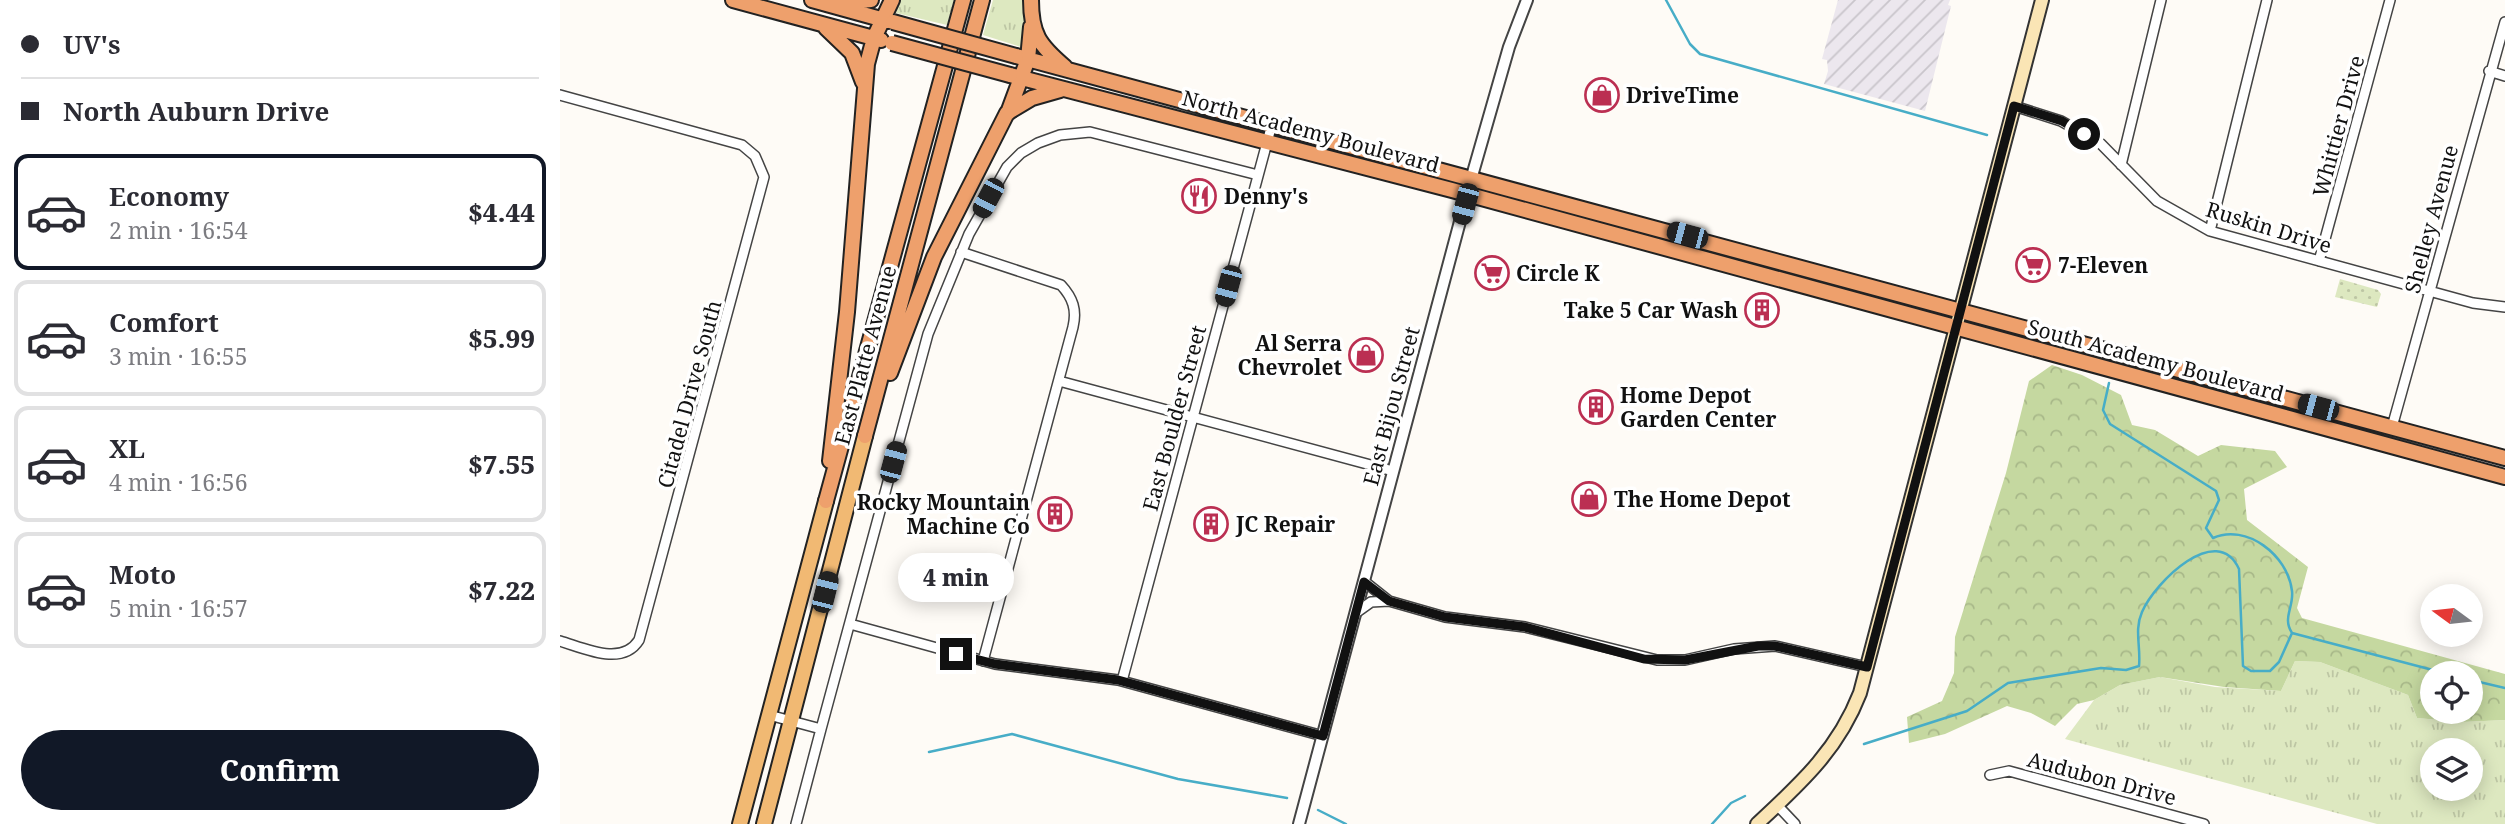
<!DOCTYPE html>
<meta charset="utf-8">
<style>
:root{--surface:#fff;--page:#f7f7f7;--text:#2b2b33;--muted:#7c7c81;--line:#e1e1e2;--accent:#111827}
body{margin:0;font-family:"Noto Serif",serif;background:var(--page);color:var(--text);height:100vh;display:flex;flex-direction:column;font-size:26px;white-space:nowrap}
*{box-sizing:border-box;margin:0}
p{font-size:23px;color:var(--muted)}
.icon{flex:none;width:38px;height:38px;fill:none;stroke:currentColor;stroke-width:2;stroke-linecap:round;stroke-linejoin:round}
.map{position:relative;flex:1;overflow:hidden}
.sheet{display:flex;flex-direction:column;background:var(--surface);width:560px}
.sheet>*{flex:none}
.guide{display:grid;align-content:center;height:154px;padding:0 21px;background:var(--surface)}
.needle{width:46px;rotate:285deg}
.controls{position:absolute;left:1860px;top:584px;display:grid;gap:14px}
.controls a{display:grid;place-items:center;width:63px;height:63px;border-radius:50%;background:var(--surface);box-shadow:0 4px 18px #0003;font-size:35px}
.end{position:absolute;width:32px;height:32px;margin:-16px;border:9px solid #111;background:#fff;box-shadow:0 0 0 4px #fff}
.from{border-radius:50%}
.bubble{position:absolute;height:49px;border-radius:24px;background:var(--surface);box-shadow:0 4px 18px #0003;font-size:23px;font-weight:800;line-height:49px;text-align:center}
.car{position:absolute;width:21px;height:42px;margin:-21px -10px;border-radius:9px;box-shadow:0 0 5px 2px #0007;background:linear-gradient(#222 24%,#8ab4d8 0 40%,#222 0 76%,#8ab4d8 0 86%,#222 0)}
.guide b{display:flex;align-items:center;gap:24px;height:66px;font-size:26px}
.guide b+b{border-top:2px solid var(--line)}
.guide i{width:18px;height:18px;background:var(--text)}
ul{padding:0;list-style:none}
li{display:flex;align-items:center;gap:21px;height:116px;margin:0 14px 10px;padding:0 7px;border:4px solid var(--line);border-radius:14px}
li div{flex:1}
li b{display:block;font-size:26px}
li em{font-style:normal;font-weight:800}
li.active{border-color:var(--accent)}
li>.icon{width:63px;height:63px;stroke-width:1.5}
.button{display:flex;gap:14px;margin-top:auto;padding:14px 21px}
.button a{flex:1;height:80px;border-radius:42px;background:var(--accent);color:#fff;font-size:28px;font-weight:800;line-height:80px;text-align:center}
main{display:flex;flex:1;min-height:0}
.map>svg:first-child{display:block}
</style>
<main>
<section class="sheet">
<div class="guide">
<b><i class="from"></i>UV's</b>
<b><i></i>North Auburn Drive</b>
</div>
<ul>
<li class="active"><svg class="icon" aria-label="car" viewBox="0 0 24 24"><path d="M5 17H2v-5l4-1 3-4h7l3 4 3 1v5h-3M9 17h6M6 11h13"/><circle cx="7" cy="17" r="2"/><circle cx="17" cy="17" r="2"/></svg><div><b>Economy</b><p>2 min · 16:54</p></div><em>$4.44</em></li>
<li><svg class="icon" aria-label="car" viewBox="0 0 24 24"><path d="M5 17H2v-5l4-1 3-4h7l3 4 3 1v5h-3M9 17h6M6 11h13"/><circle cx="7" cy="17" r="2"/><circle cx="17" cy="17" r="2"/></svg><div><b>Comfort</b><p>3 min · 16:55</p></div><em>$5.99</em></li>
<li><svg class="icon" aria-label="car" viewBox="0 0 24 24"><path d="M5 17H2v-5l4-1 3-4h7l3 4 3 1v5h-3M9 17h6M6 11h13"/><circle cx="7" cy="17" r="2"/><circle cx="17" cy="17" r="2"/></svg><div><b>XL</b><p>4 min · 16:56</p></div><em>$7.55</em></li>
<li><svg class="icon" aria-label="car" viewBox="0 0 24 24"><path d="M5 17H2v-5l4-1 3-4h7l3 4 3 1v5h-3M9 17h6M6 11h13"/><circle cx="7" cy="17" r="2"/><circle cx="17" cy="17" r="2"/></svg><div><b>Moto</b><p>5 min · 16:57</p></div><em>$7.22</em></li>
</ul>
<div class="button"><a>Confirm</a></div>
</section>
<div class="map">
<svg width="1945" height="824" viewBox="0 0 1945 824">
<defs>
<pattern id="industrial-furrows" width="10" height="10" patternUnits="userSpaceOnUse" patternTransform="scale(1.75)"><rect width="10" height="10" fill="#ece7ee"/><path d="M-1 1l2-2M0 10L10 0M9 11l2-2" fill="none" stroke="#c9c5cb"/></pattern>
<pattern id="grass-tufts" width="24" height="20" patternUnits="userSpaceOnUse" patternTransform="scale(1.75)"><rect width="24" height="20" fill="#dde8c0"/><path d="M3 7l-1-3M5 7V3M7 7l1-3M15 17l-1-3M17 17v-4M19 17l1-3" fill="none" stroke="#bdc6a4"/></pattern>
<pattern id="forest-crowns" width="20" height="18" patternUnits="userSpaceOnUse" patternTransform="scale(1.75)"><rect width="20" height="18" fill="#c5d8a0"/><path d="M2 6a3 3 0 1 1 6 0M12 15a3 3 0 1 1 6 0" fill="none" stroke="#a8b889"/></pattern>
<pattern id="park-dots" width="8" height="8" patternUnits="userSpaceOnUse" patternTransform="scale(1.75)"><rect width="8" height="8" fill="#dde8c0"/><path d="M2 2h.1M6 6h.1" fill="none" stroke="#bdc6a4" stroke-width="1.8" stroke-linecap="round"/></pattern>
</defs>
<rect width="100%" height="100%" fill="#fefbf6"/>
<!-- industrial -->
<path fill="url(#industrial-furrows)" d="M1278,0H1390L1388,5L1391,6L1365,111L1264,84L1268,71L1267,60L1262,59Z"/>
<!-- grass -->
<path fill="url(#grass-tufts)" fill-rule="evenodd" d="M339,0H394L387,25L336,13Z
M433,0H467L464,48L423,35Z
M1735,661L1760,662L1848,695L1857,718L1902,722L1945,720V824H1817L1505,739L1534,700L1560,685L1600,677L1655,687L1721,691ZM1872,751H1911V789H1872Z"/>
<!-- forest -->
<path fill="url(#forest-crowns)" fill-rule="evenodd" d="M1492,365L1522,375L1561,395L1572,425L1595,430L1638,456L1661,445L1715,451L1727,467L1684,489L1687,520L1748,567L1737,608L1742,618L1945,674V720L1902,722L1857,718L1848,695L1760,662L1735,661L1721,691L1664,687L1600,677L1560,685L1534,700L1517,704L1495,726L1471,713L1447,706L1385,734L1349,743L1347,717L1382,701L1394,673L1395,637L1446,473L1469,381ZM1872,674H1911V712H1872Z"/>
<!-- park -->
<path fill="url(#park-dots)" d="M1780,279L1818,290L1821,294L1817,307L1775,297Z"/>
<g fill="none" stroke-linecap="round" stroke-linejoin="round">
<!-- stream -->
<path stroke="#47adc7" stroke-width="2.5" d="M1106,0L1130,44L1140,54L1427,135
M1549,383L1543,410L1550,424L1656,491L1659,500L1646,528L1653,538C1686,523 1728,555 1732,591C1734,607 1722,618 1732,633
M1732,633L1888,674
M1911,680L1945,688
M1304,744L1407,711L1448,683L1541,668L1566,670L1579,666C1581,647 1574,630 1582,612C1595,582 1657,521 1679,569L1683,666L1691,671H1710L1719,662L1732,633
M369,752L452,734L618,779L727,798
M758,810L786,824
M1152,824L1171,803L1185,796"/>
<!-- minor casing -->
<g stroke="#444" stroke-width="12">
<path id="minor" d="M1929,71L1945,76
M0,95L182,145L195,156L204,177L79,640C62,667 24,648 0,641
M1454,106L1501,121L1524,134L1541,144L1597,201L1650,231L1913,303L1945,307
M1561,165L1601,0
M1650,231L1707,0
M401,252L501,285C513,298 517,310 513,327L423,661
M1759,261L1830,0
M499,381L833,471
M1832,427L1945,22
M805,582L829,601
M797,612L811,602L829,601L885,617L965,627L1097,660H1125L1174,649L1215,646L1307,667
M290,624L435,664L558,680L763,736
M562,681L712,124
M209,715L261,729L236,824
M261,729L368,334L409,234L447,167L461,153L478,143L500,135L530,132L698,175
M1430,775L1449,771L1644,824
M1217,805L1235,824"/>
</g>
<!-- tertiary casing -->
<g stroke="#444" stroke-width="14">
<path id="tertiary" d="M739,824L914,169L949,47L967,0"/>
</g>
<!-- secondary casing -->
<g stroke="#333" stroke-width="16">
<path id="secondary" d="M1197,824C1240,784 1278,750 1300,693L1482,0"/>
</g>
<!-- primary casing -->
<g stroke="#222" stroke-width="18">
<path id="primary" d="M180,824L266,501
M204,824L305,436"/>
</g>
<!-- trunk casing -->
<g stroke="#222" stroke-width="18">
<path id="trunk" d="M173,0L321,40
M252,0L328,21
M471,0C471,34 479,45 505,67
M278,3L311,0
M266,28L292,53L303,82
M456,56L1945,458
M450,75L892,190L1945,477
M448,113L468,59L471,27
M330,373L374,257L447,113L472,98L500,90
M305,436L422,0
M270,461L287,312L307,64L314,38L332,0
M266,501L403,0"/>
</g>
<!-- minor -->
<use href="#minor" stroke="#fff" stroke-width="9"/>
<!-- tertiary -->
<use href="#tertiary" stroke="#fff" stroke-width="10"/>
<!-- secondary -->
<use href="#secondary" stroke="#fae5b5" stroke-width="12"/>
<!-- primary -->
<use href="#primary" stroke="#f1b973" stroke-width="14"/>
<!-- trunk -->
<use href="#trunk" stroke="#eea06c" stroke-width="14"/>
<!-- trunk-bridge casing -->
<g stroke="#222" stroke-width="18" stroke-linecap="butt">
<path id="trunk-bridge" d="M333,22L456,56
M332,43L450,75"/>
</g>
<!-- trunk-bridge -->
<use href="#trunk-bridge" stroke="#eea06c" stroke-width="14"/>
</g>
<g fill="none" stroke-linecap="round" stroke-linejoin="round">
<!-- route -->
<path stroke="#111" stroke-width="9" d="M396,654L435,664L558,680L763,736L804,582L829,601L885,617L965,627L1084,659L1125,660L1198,646H1215L1307,667L1454,106L1502,121L1524,134"/>
</g>
<!-- icons -->
<defs>
<g id="shop-ring" transform="scale(1.75)"><circle r="9.5" fill="#fff" stroke="#bb2f52" stroke-width="1.5"/><path d="M-5-2.5h2.3a2.7 3.5 0 0 1 5.4 0H5L5.5 6h-11ZM-1.5-2.5h3a1.5 2.3 0 0 0-3 0Z" fill="#bb2f52"/></g>
<g id="restaurant-ring" transform="scale(1.75)"><circle r="9.5" fill="#fff" stroke="#bb2f52" stroke-width="1.5"/><path d="M-5-6h1v4h1v-4h1v4h1v-4h1v5L-1.5 .5V6h-2V.5L-5-1ZM5-6V6H3V1.5H1.5Q1.5-4 5-6Z" fill="#bb2f52"/></g>
<g id="supermarket-ring" transform="scale(1.75)"><circle r="9.5" fill="#fff" stroke="#bb2f52" stroke-width="1.5"/><path d="M-6-5.5h2.5l.6 2H6L4.5 2H-2.5L-4.4-4H-6ZM-1.5 3.2a1.3 1.3 0 1 0 .1 0ZM3 3.2a1.3 1.3 0 1 0 .1 0Z" fill="#bb2f52"/></g>
<g id="building-ring" transform="scale(1.75)"><circle r="9.5" fill="#fff" stroke="#bb2f52" stroke-width="1.5"/><path d="M-4-6H4V6H1V3H-1V6H-4ZM-2.5-4.3h1.7v1.8h-1.7ZM.8-4.3h1.7v1.8H.8ZM-2.5-1h1.7V.8h-1.7ZM.8-1h1.7V.8H.8Z" fill="#bb2f52"/></g>
</defs>
<g fill-rule="evenodd">
<use href="#shop-ring" x="1042" y="95"/>
<use href="#restaurant-ring" x="639" y="196"/>
<use href="#supermarket-ring" x="1473" y="265"/>
<use href="#supermarket-ring" x="932" y="273"/>
<use href="#building-ring" x="1202" y="310"/>
<use href="#shop-ring" x="806" y="355"/>
<use href="#building-ring" x="1036" y="407"/>
<use href="#shop-ring" x="1029" y="499"/>
<use href="#building-ring" x="495" y="514"/>
<use href="#building-ring" x="651" y="524"/>
</g>
<g text-anchor="middle" dominant-baseline="central" stroke-width="7" stroke-linejoin="round" paint-order="stroke">
<!-- poi labels -->
<g font-size="21" font-weight="bold" fill="#111" stroke="#fff" text-anchor="start">
<text x="1066" y="95">DriveTime</text>
<text x="664" y="196">Denny's</text>
<text x="1498" y="265">7-Eleven</text>
<text x="956" y="273">Circle K</text>
<text x="1178" y="310" text-anchor="end">Take 5 Car Wash</text>
<text x="782" y="343" text-anchor="end">Al Serra<tspan x="782" dy="24">Chevrolet</tspan></text>
<text x="1060" y="395">Home Depot<tspan x="1060" dy="24">Garden Center</tspan></text>
<text x="1054" y="499">The Home Depot</text>
<text x="470" y="502" text-anchor="end">Rocky Mountain<tspan x="470" dy="24">Machine Co</tspan></text>
<text x="676" y="524">JC Repair</text>
</g>
<!-- street labels -->
<g font-size="21" fill="#111" stroke="#fff">
<text transform="translate(1778 126) rotate(-75)">Whittier Drive</text>
<text transform="translate(751 131) rotate(15)">North Academy Boulevard</text>
<text transform="translate(1871 219) rotate(-75)">Shelley Avenue</text>
<text transform="translate(1709 227) rotate(17)">Ruskin Drive</text>
<text transform="translate(305 355) rotate(-75)">East Platte Avenue</text>
<text transform="translate(1596 360) rotate(15)">South Academy Boulevard</text>
<text transform="translate(129 394) rotate(-75)">Citadel Drive South</text>
<text transform="translate(831 406) rotate(-75)">East Bijou Street</text>
<text transform="translate(614 418) rotate(-75)">East Boulder Street</text>
<text transform="translate(1542 778) rotate(15)">Audubon Drive</text>
</g>
</g>
</svg>
<div class="controls">
<a><svg class="needle" viewBox="-14 -14 28 28"><path d="M0-13l5 13h-10z" fill="#e53935"/><path d="M0 13l5-13h-10z" fill="#7c7c81"/></svg></a>
<a><svg class="icon" aria-label="locate" viewBox="0 0 24 24"><circle cx="12" cy="12" r="6"/><path d="M12 2v4M12 18v4M2 12h4M18 12h4"/></svg></a>
<a><svg class="icon" aria-label="layers" viewBox="0 0 24 24"><path d="M12 4l9 5-9 5-9-5zM3 14l9 5 9-5"/></svg></a>
</div>
<i class="end from" style="left:1524px;top:134px"></i>
<i class="end" style="left:396px;top:654px"></i>
<div class="bubble" style="left:338px;top:553px;width:116px">4 min</div>
<i class="car" style="left:428px;top:198px;rotate:208deg"></i>
<i class="car" style="left:905px;top:204px;rotate:195deg"></i>
<i class="car" style="left:1127px;top:235px;rotate:285deg"></i>
<i class="car" style="left:668px;top:286px;rotate:195deg"></i>
<i class="car" style="left:1758px;top:407px;rotate:285deg"></i>
<i class="car" style="left:333px;top:462px;rotate:15deg"></i>
<i class="car" style="left:265px;top:592px;rotate:14deg"></i>
</div>
</main>
